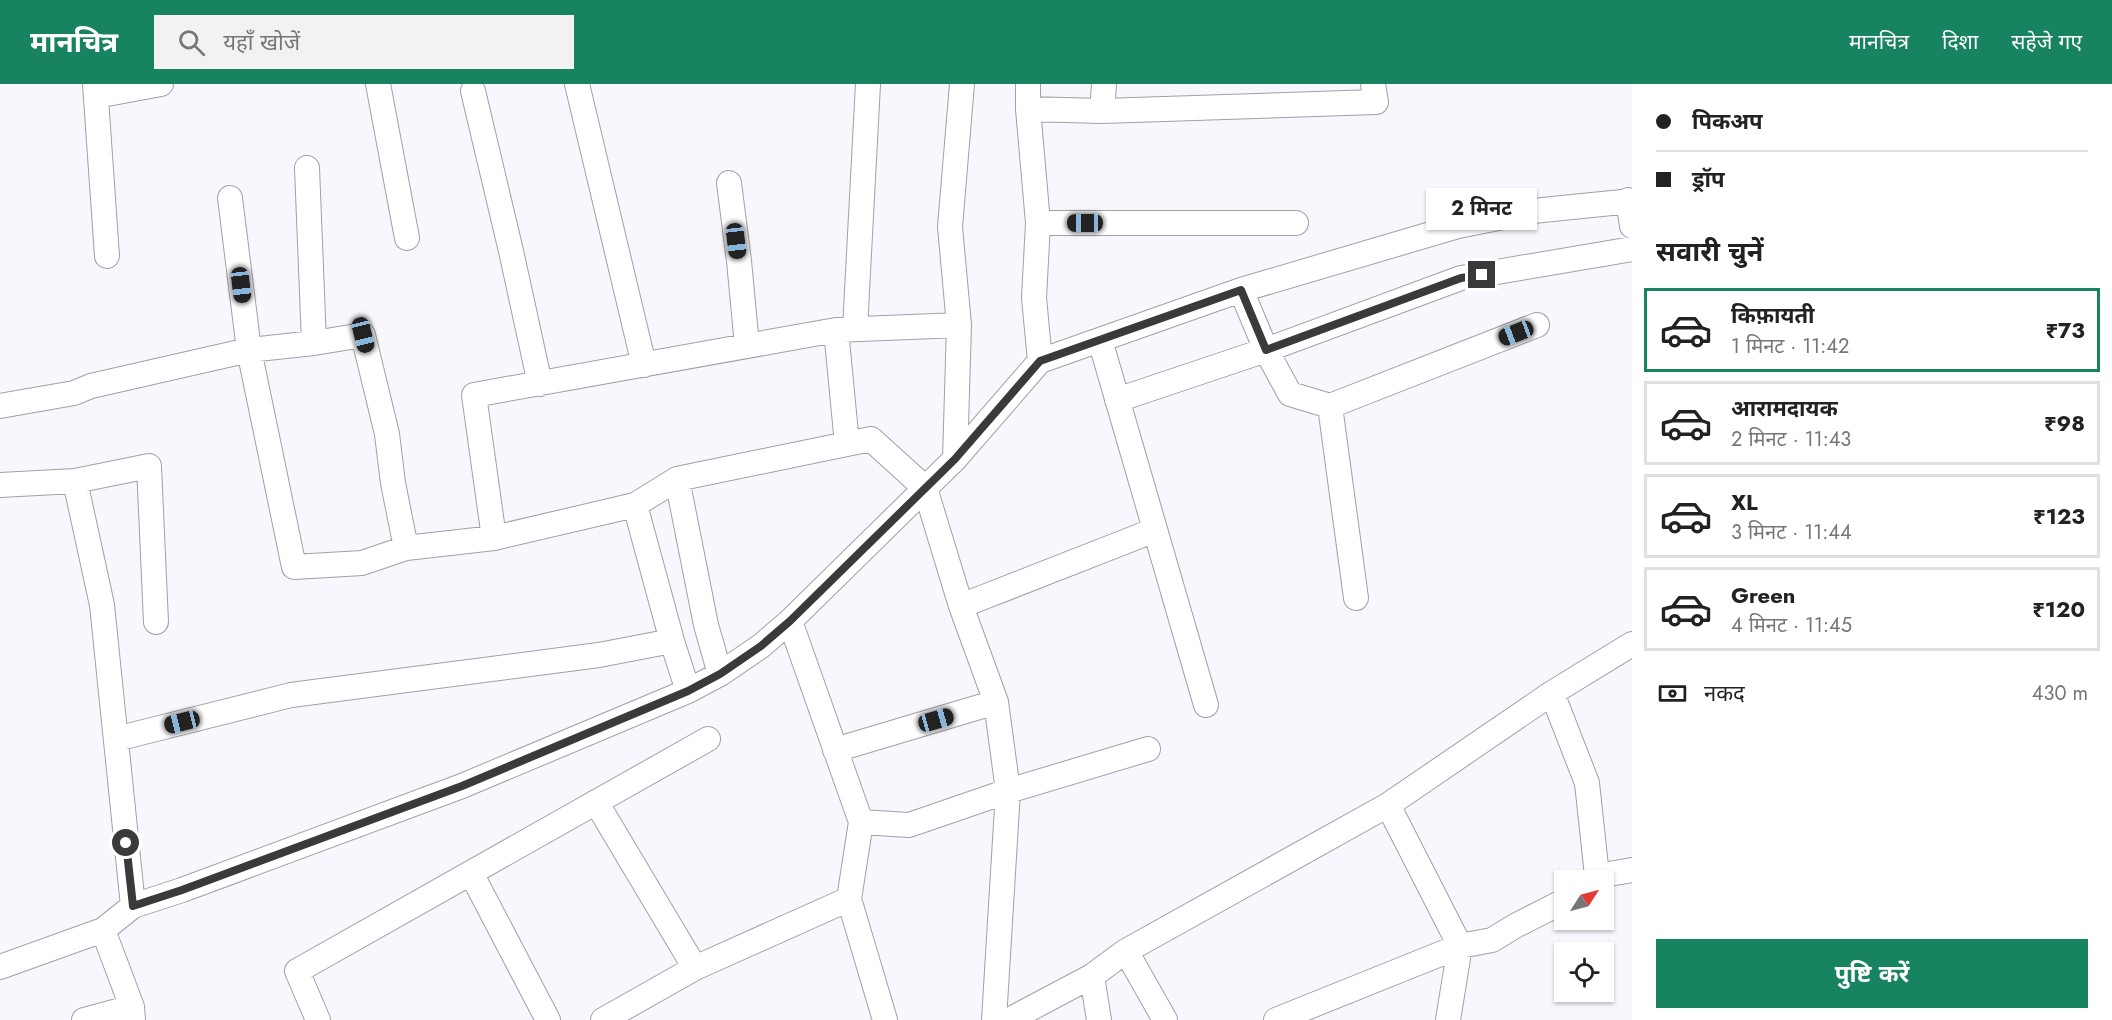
<!DOCTYPE html>
<html lang="hi">
<meta charset="utf-8">
<style>
:root{--surface:#fff;--page:#f2f2f2;--text:#222;--muted:#767676;--line:#e0e0e0;--accent:#188360}
body{margin:0;font-family:Jost,"Noto Sans Devanagari",sans-serif;background:var(--page);color:var(--text);height:100vh;display:flex;flex-direction:column;font-size:22px;white-space:nowrap}
*{box-sizing:border-box;margin:0}
p{font-size:20px;color:var(--muted)}
.icon{flex:none;width:33px;height:33px;fill:none;stroke:currentColor;stroke-width:2;stroke-linecap:round;stroke-linejoin:round}
.map{position:relative;flex:1;overflow:hidden}
.panel{display:flex;flex-direction:column;background:var(--surface);width:480px}
.panel>*{flex:none}
.top-card{display:grid;align-content:center;height:132px;padding:0 24px;background:var(--surface)}
.needle{width:39px;rotate:54deg}
.tools{position:absolute;left:1554px;top:786px;display:grid;gap:12px}
.tools a{display:grid;place-items:center;width:60px;height:60px;border-radius:0px;background:var(--surface);box-shadow:0 2px 4px #0004;font-size:30px}
.end{position:absolute;width:27px;height:27px;margin:-14px;border:8px solid #3a3a3c;background:#fff;box-shadow:0 0 0 3px #fff}
.from{border-radius:50%}
.bubble{position:absolute;height:42px;border-radius:0px;background:var(--surface);box-shadow:0 2px 4px #0004;font-size:20px;font-weight:700;line-height:42px;text-align:center}
.car{position:absolute;width:18px;height:36px;margin:-18px -9px;border-radius:8px;box-shadow:0 0 4px 2px #0007;background:linear-gradient(#222 24%,#8ab4d8 0 40%,#222 0 76%,#8ab4d8 0 86%,#222 0)}
.top-card b{display:flex;align-items:center;gap:21px;height:57px;font-size:22px}
.top-card b+b{border-top:2px solid var(--line)}
.top-card i{width:15px;height:15px;background:var(--text)}
ul{padding:0;list-style:none}
li{display:flex;align-items:center;gap:18px;height:84px;margin:0 12px 9px;padding:0 12px;border:3px solid var(--line);border-radius:0px}
li div{flex:1}
li b{display:block;font-size:22px}
li em{font-style:normal;font-weight:700}
li.selected{border-color:var(--accent)}
li>.icon{width:54px;height:54px;stroke-width:1.5}
h2{padding:0 24px;font-size:27px;line-height:72px}
.pay{display:flex;align-items:center;gap:15px;height:66px;padding:0 24px;font-size:22px}
.pay p{margin-inline-start:auto}
.button{display:flex;gap:12px;margin-top:auto;padding:12px 24px}
.button a{flex:1;height:69px;border-radius:0px;background:var(--accent);color:#fff;font-size:24px;font-weight:700;line-height:69px;text-align:center}
header{display:flex;align-items:center;gap:36px;box-sizing:border-box;height:84px;padding:0 30px;background:var(--accent);color:#fff}
header strong{font-size:28px}
nav{display:flex;gap:33px;margin-inline-start:auto;font-size:21px}
.search{width:420px;height:54px;background:var(--page);display:flex;align-items:center;gap:15px;box-sizing:border-box;padding:0 21px;border-radius:0px;color:var(--muted);font-size:22px}
main{display:flex;flex:1;min-height:0}
.map>svg:first-child{display:block}
</style>
<header>
<strong>मानचित्र</strong>
<div class="search"><svg class="icon" aria-label="search" viewBox="0 0 24 24"><circle cx="10" cy="10" r="6"/><path d="M15 15l6 6"/></svg>यहाँ खोजें</div>
<nav><a>मानचित्र</a><a>दिशा</a><a>सहेजे गए</a></nav>
</header>
<main>
<div class="map">
<svg width="1632" height="936" viewBox="0 0 1632 936">
<rect width="100%" height="100%" fill="#f7f7fd"/>
<g fill="none" stroke-linecap="round" stroke-linejoin="round">
<!-- minor casing -->
<g stroke="#a1a0a7" stroke-width="26">
<path id="minor" d="M95,0L107,172
M378,0L407,154
M577,0L644,281
M1028,0V25L1038,139L1034,214L1040,277
M473,7L511,167L540,300
M96,12L161,0
M1028,25L1102,27L1376,18L1373,0
M1102,27L1104,0
M307,84L314,259
M729,99L739,177L747,262
M230,114L249,266L294,483L362,479L406,464L494,454L635,421L677,395L871,355L925,404L961,522L996,618L1008,707L994,936
M1628,116L1632,142
M1038,139H1296
M1241,206L1266,266L1290,310L1330,322L1356,514
M855,245L868,0
M836,246L847,360
M1100,256L1206,621
M1117,316L1266,266L1461,194L1632,165
M0,322L74,309L91,302L249,266L314,259L363,251L387,350L393,399L406,464
M1330,322L1537,241
M955,375L959,241L950,143L962,0
M677,395L706,541L720,590
M75,397L149,382L156,538
M0,401L75,397L102,521L133,822
M635,421L672,557L688,607
M494,454L474,311L836,246L959,241
M961,522L1155,446
M790,537L861,738L849,815L885,936
M1552,609L1587,699L1597,792L1632,786
M116,655L291,611L599,571L672,557
M835,666L996,618
M596,718L695,884
M861,738L909,741L1008,707L1148,665
M471,789L548,936
M103,846L132,923L133,936
M1126,867L1165,936
M0,883L103,846L133,822L182,806L462,702L688,607L720,590L761,562L790,537L955,375L1040,277L1241,206L1458,142L1533,127L1632,117
M1092,892L1099,936
M84,936L132,923
M318,936L297,887L708,655
M603,936L695,884L849,815
M1009,936L1092,892L1126,867L1388,721L1552,609L1632,560
M1276,936L1460,862L1388,721
M1448,936L1460,862L1492,856L1515,842L1564,817"/>
</g>
<!-- minor -->
<use href="#minor" stroke="#fff" stroke-width="24"/>
</g>
<g fill="none" stroke-linecap="round" stroke-linejoin="round">
<!-- route -->
<path stroke="#3a3a3c" stroke-width="8" d="M126,759L133,822L182,806L462,702L688,607L720,590L761,562L790,537L955,375L1040,277L1241,206L1266,266L1461,194L1482,191"/>
</g>
</svg>
<div class="tools">
<a><svg class="needle" viewBox="-14 -14 28 28"><path d="M0-13l5 13h-10z" fill="#e53935"/><path d="M0 13l5-13h-10z" fill="#767676"/></svg></a>
<a><svg class="icon" aria-label="locate" viewBox="0 0 24 24"><circle cx="12" cy="12" r="6"/><path d="M12 2v4M12 18v4M2 12h4M18 12h4"/></svg></a>
</div>
<i class="end from" style="left:126px;top:759px"></i>
<i class="end" style="left:1482px;top:191px"></i>
<div class="bubble" style="left:1426px;top:104px;width:111px">2 मिनट</div>
<i class="car" style="left:1085px;top:139px;rotate:270deg"></i>
<i class="car" style="left:736px;top:157px;rotate:173deg"></i>
<i class="car" style="left:241px;top:201px;rotate:173deg"></i>
<i class="car" style="left:1516px;top:249px;rotate:249deg"></i>
<i class="car" style="left:363px;top:251px;rotate:166deg"></i>
<i class="car" style="left:936px;top:636px;rotate:74deg"></i>
<i class="car" style="left:182px;top:638px;rotate:256deg"></i>
</div>
<section class="panel">
<div class="top-card">
<b><i class="from"></i>पिकअप</b>
<b><i></i>ड्रॉप</b>
</div>
<h2>सवारी चुनें</h2>
<ul>
<li class="selected"><svg class="icon" aria-label="car" viewBox="0 0 24 24"><path d="M5 17H2v-5l4-1 3-4h7l3 4 3 1v5h-3M9 17h6M6 11h13"/><circle cx="7" cy="17" r="2"/><circle cx="17" cy="17" r="2"/></svg><div><b>किफ़ायती</b><p>1 मिनट · 11:42</p></div><em>₹73</em></li>
<li><svg class="icon" aria-label="car" viewBox="0 0 24 24"><path d="M5 17H2v-5l4-1 3-4h7l3 4 3 1v5h-3M9 17h6M6 11h13"/><circle cx="7" cy="17" r="2"/><circle cx="17" cy="17" r="2"/></svg><div><b>आरामदायक</b><p>2 मिनट · 11:43</p></div><em>₹98</em></li>
<li><svg class="icon" aria-label="car" viewBox="0 0 24 24"><path d="M5 17H2v-5l4-1 3-4h7l3 4 3 1v5h-3M9 17h6M6 11h13"/><circle cx="7" cy="17" r="2"/><circle cx="17" cy="17" r="2"/></svg><div><b>XL</b><p>3 मिनट · 11:44</p></div><em>₹123</em></li>
<li><svg class="icon" aria-label="car" viewBox="0 0 24 24"><path d="M5 17H2v-5l4-1 3-4h7l3 4 3 1v5h-3M9 17h6M6 11h13"/><circle cx="7" cy="17" r="2"/><circle cx="17" cy="17" r="2"/></svg><div><b>Green</b><p>4 मिनट · 11:45</p></div><em>₹120</em></li>
</ul>
<div class="pay"><svg class="icon" aria-label="cash" viewBox="0 0 24 24"><path d="M3 7h18v10H3z"/><circle cx="12" cy="12" r="2"/></svg>नकद<p>430 m</p></div>
<div class="button"><a>पुष्टि करें</a></div>
</section>
</main>
